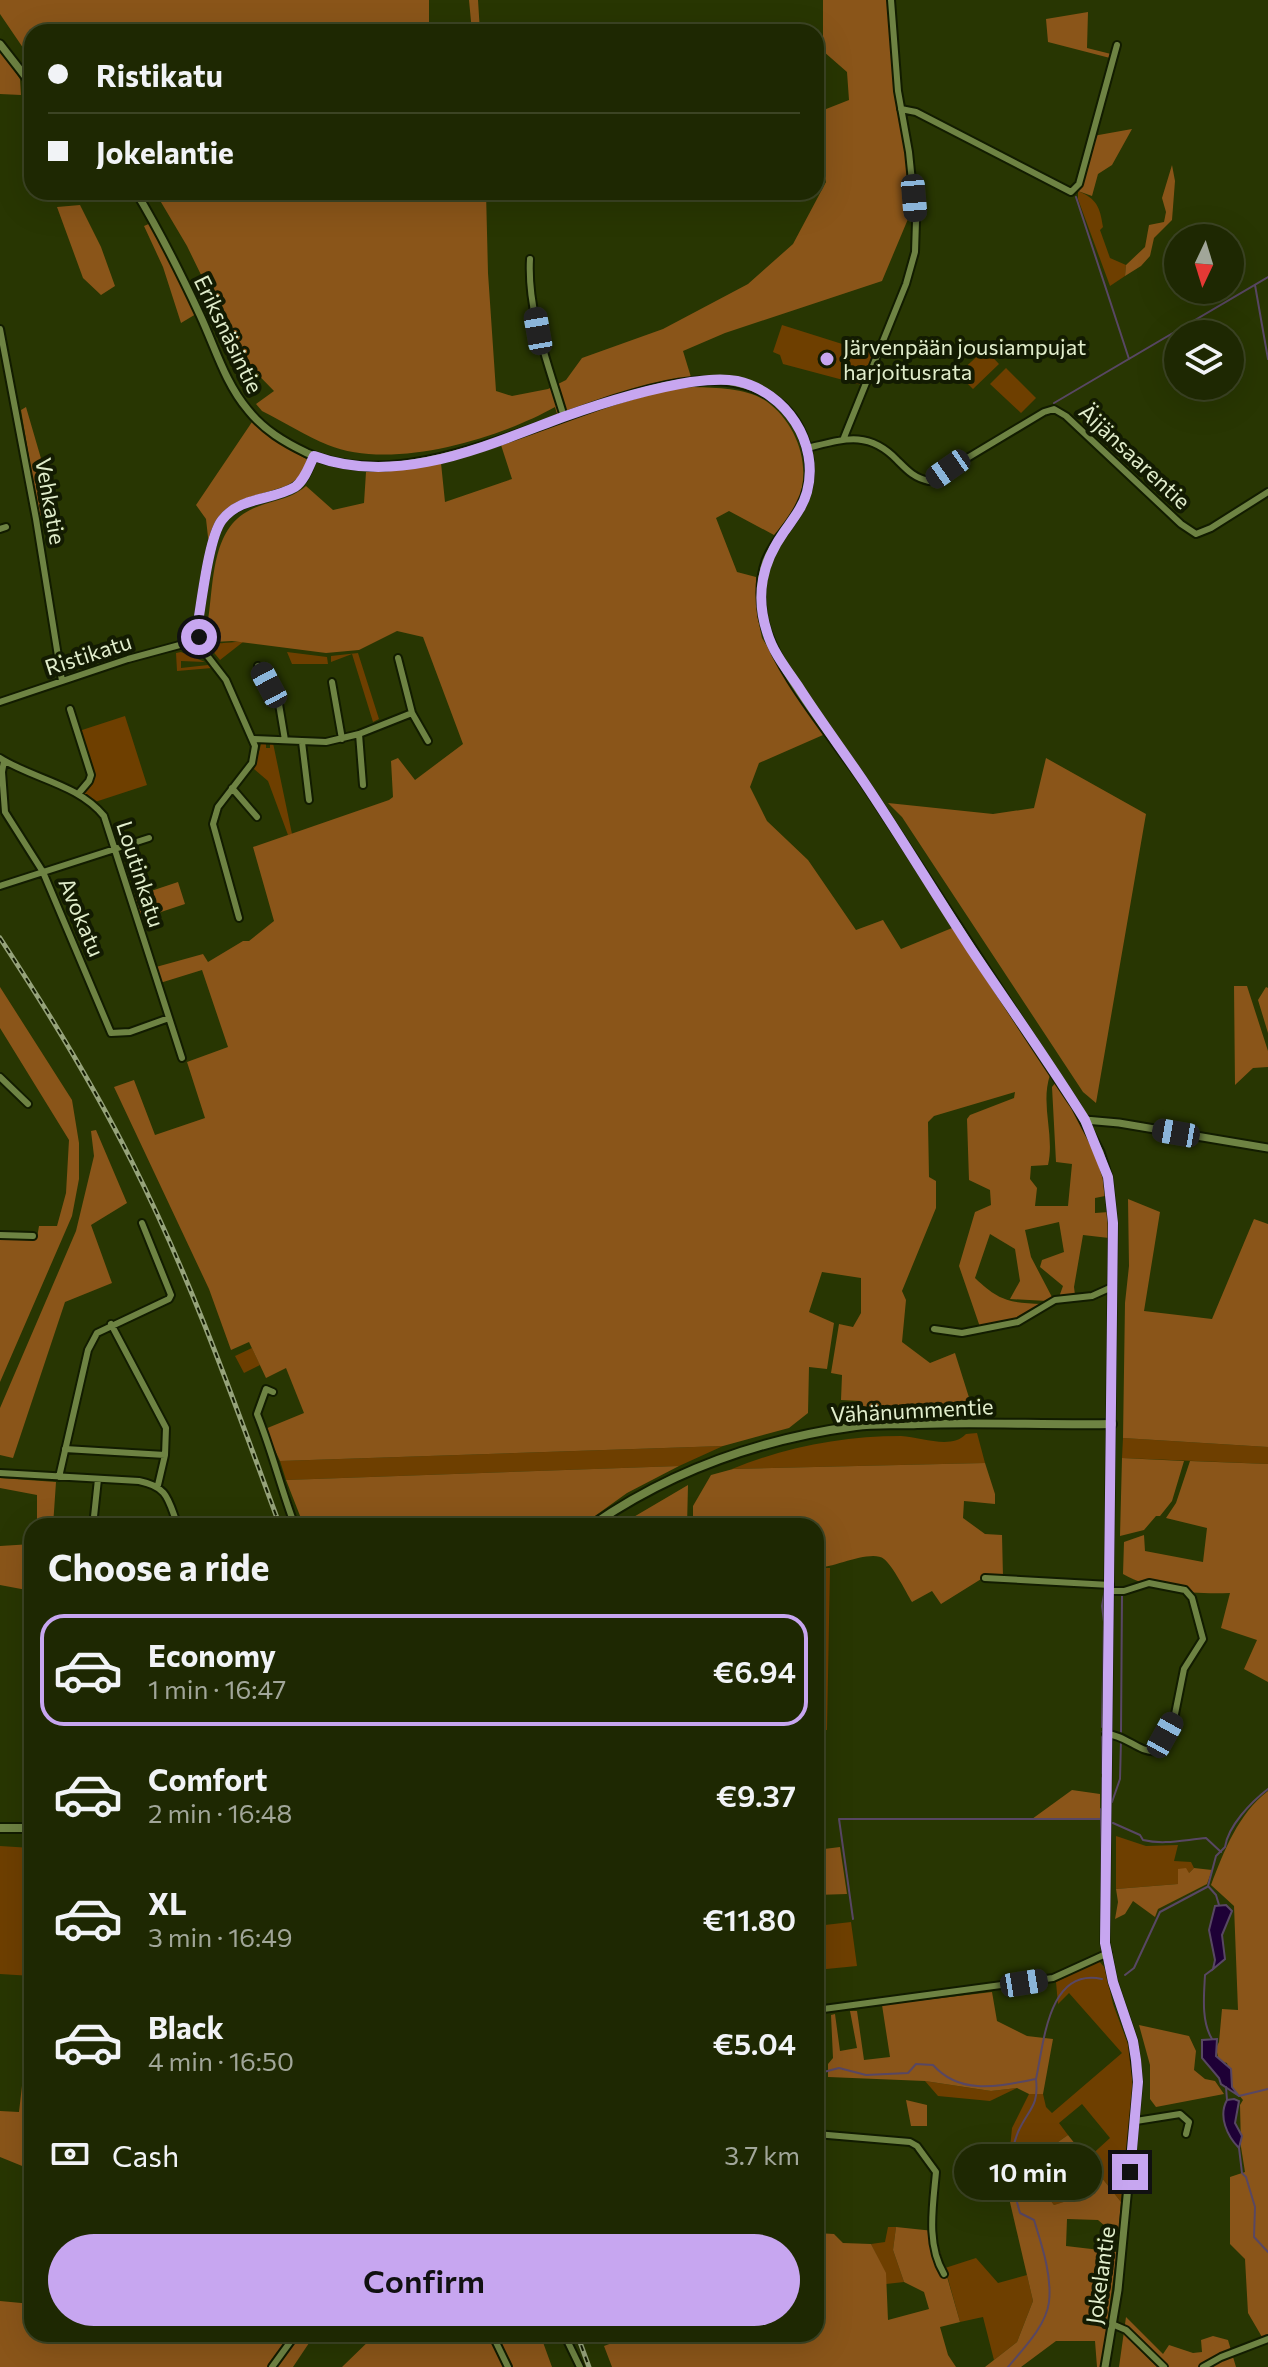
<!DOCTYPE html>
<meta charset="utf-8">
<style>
:root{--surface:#1e2802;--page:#2b3411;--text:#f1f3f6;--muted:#a1a699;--line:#3c4424;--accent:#c7a6f0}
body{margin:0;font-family:Commissioner,sans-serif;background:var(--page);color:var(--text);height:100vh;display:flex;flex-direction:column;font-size:30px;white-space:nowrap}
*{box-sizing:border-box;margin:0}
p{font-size:26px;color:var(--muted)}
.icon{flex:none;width:44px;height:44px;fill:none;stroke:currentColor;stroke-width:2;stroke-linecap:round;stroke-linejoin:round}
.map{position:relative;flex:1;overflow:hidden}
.panel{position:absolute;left:24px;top:1518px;width:800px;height:824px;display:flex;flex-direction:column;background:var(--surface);border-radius:24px;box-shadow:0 8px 32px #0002,0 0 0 2px var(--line)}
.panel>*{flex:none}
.guide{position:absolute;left:24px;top:24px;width:800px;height:176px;border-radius:24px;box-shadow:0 8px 32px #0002,0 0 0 2px var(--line);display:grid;align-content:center;height:176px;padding:0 24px;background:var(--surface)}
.needle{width:52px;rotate:184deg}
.buttons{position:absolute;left:1164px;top:224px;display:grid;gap:16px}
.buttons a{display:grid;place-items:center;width:80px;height:80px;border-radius:50%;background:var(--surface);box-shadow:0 8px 32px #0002,0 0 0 2px var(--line);font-size:40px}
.end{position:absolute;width:36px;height:36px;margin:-18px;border:10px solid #c7a6f0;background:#111;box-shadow:0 0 0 4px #111}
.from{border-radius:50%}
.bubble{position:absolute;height:56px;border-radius:28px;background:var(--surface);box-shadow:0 8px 32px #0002,0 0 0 2px var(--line);font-size:26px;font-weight:600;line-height:56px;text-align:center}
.car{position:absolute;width:24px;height:48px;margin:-24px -12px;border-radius:10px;box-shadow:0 0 6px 2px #0007;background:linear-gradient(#222 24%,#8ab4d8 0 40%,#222 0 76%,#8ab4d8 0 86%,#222 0)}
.guide b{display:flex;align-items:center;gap:28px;height:76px;font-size:30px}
.guide b+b{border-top:2px solid var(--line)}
.guide i{width:20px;height:20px;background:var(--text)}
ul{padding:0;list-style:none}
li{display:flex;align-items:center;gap:24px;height:112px;margin:0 16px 12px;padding:0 8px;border:4px solid transparent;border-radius:24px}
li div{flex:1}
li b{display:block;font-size:30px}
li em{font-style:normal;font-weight:600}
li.selected{border-color:var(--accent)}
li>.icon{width:72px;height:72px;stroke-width:1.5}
h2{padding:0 24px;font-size:36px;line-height:96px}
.pay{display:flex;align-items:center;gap:20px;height:88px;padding:0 24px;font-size:30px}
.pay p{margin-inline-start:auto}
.primary-button{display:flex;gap:16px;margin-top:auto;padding:16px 24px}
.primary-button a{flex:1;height:92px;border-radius:48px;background:var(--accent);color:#111;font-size:32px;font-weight:600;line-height:92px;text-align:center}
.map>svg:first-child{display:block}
</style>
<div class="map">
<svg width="1268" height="2367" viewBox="0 0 1268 2367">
<rect width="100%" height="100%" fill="#283602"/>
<!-- green -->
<path fill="#6e3f00" d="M1078,191C1097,199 1100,207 1103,227L1100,230L1110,258L1126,265L1125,276L1110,286L1078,199Z
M782,325L874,354L862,385L783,364L780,355L773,352Z
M985,349L999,364L973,389L958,374Z
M1006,368L1036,398L1021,413L990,384Z
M208,634L213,642C223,645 233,641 243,642L220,660L211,649Z
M181,652L205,662L181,661V668L208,665L212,668L177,671L176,653Z
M287,652L327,657L328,664H292Z
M358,653L379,719L373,722L352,654L331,662V656Z
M125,716L147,785L95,802L81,794L91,783L79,731Z
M262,741H266V748H270V742L273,743L292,834L288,835L268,781L254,769Z
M252,1348L260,1365L244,1373L235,1356Z
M977,1433L985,1463L732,1469C785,1447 844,1436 901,1436C922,1437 951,1450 966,1434Z
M1123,1438L1268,1447V1464L1122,1458Z
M723,1446L679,1466L286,1480L280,1461Z
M816,1568H830L827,1730L816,1731Z
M1116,1836L1146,1846L1178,1845L1174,1861L1191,1862L1194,1868L1178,1884L1116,1889Z
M0,1846L32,1848V1976L0,1974Z
M851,1922L857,1966L816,1970V1926Z
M1099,1961L1105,1968L1113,2004L1129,2047L1133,2087L1121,2202L1087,2159L1110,2138L1082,2104L1059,2123L1068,2135L1042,2153L1074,2199L1054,2205L1010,2148L1012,2128L1029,2094H1043L1046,2107L1052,2113L1122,2053L1069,1993L1058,2004L1056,1982Z
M925,2081L991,2091L1017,2088L990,2101L938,2096Z
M888,2227H896L893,2250L904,2282L886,2284L885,2273L871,2244L885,2242Z
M976,2258L998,2283L1027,2275L1033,2301L1017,2342L994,2360L983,2317L960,2322L945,2268Z"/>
<!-- forest -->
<path fill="#8a5519" d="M0,0H429V32H32V61L0,14Z
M469,0H478L480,32H472Z
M823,0H893L901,93L905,104L908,219L882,281L725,333L683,351L694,387C717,388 747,388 766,401C793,420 808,456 802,487C799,505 786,521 774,535L729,511L716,518L737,572L756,577L757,614L762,638L823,735L759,763L750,787L767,821L808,860L856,930L883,920L901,949L952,928L1050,1075C1040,1105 1055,1135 1048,1165L1031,1166L1030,1179L1037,1188L1035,1206H1068L1072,1164L1056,1162L1052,1087L1056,1082L1082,1119L1100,1162L1110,1195L1095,1198V1213L1109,1212V1238L1083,1235L1074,1287L1075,1295L1059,1297L1063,1286L1040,1267L1042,1260L1064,1252L1059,1222L1025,1230L1031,1257L1053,1299L1047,1301L1010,1299L1020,1281L1015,1249L990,1234L975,1278C999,1301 1010,1303 1042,1304L1017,1321L980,1327L959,1266L975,1212L991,1205L990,1190L969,1180L967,1119L970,1115L1014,1098L1015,1092L934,1116L928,1122L929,1177L936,1181V1208L902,1291L906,1300L902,1342L930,1363L955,1353L972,1407L964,1416L860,1418V1401L841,1400L842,1375L831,1373L839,1324L853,1327L861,1313V1278L822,1272L809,1312L834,1323L827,1369L809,1367L808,1413L789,1428L723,1446L280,1461L265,1429L304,1413L286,1368L266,1378L249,1342L231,1350L209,1289L114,1087L134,1080L155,1135L205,1118L187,1062L228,1047L202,970L160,983L156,967L203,954L208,962L243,941H249L274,921L253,847L389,800L393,797L391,761L398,758L415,780L463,744L423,637L397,631L359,650L326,653L232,641L213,642L208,634V621C214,583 211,529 250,510C269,500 289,501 306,486L333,510L364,503L366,472H385L441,463L445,502L512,479L501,445L560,424L555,407C498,439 391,471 328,445C306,436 284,422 262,411L256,404L274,391L241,357L187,246L155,192H486L488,273L496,391L512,396L548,389L566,380L582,358L663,329L748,284L793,244L826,182L816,143V113L849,100L847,72L823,51Z
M1088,12L1087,48L1111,54L1110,58L1048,42L1046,19Z
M0,48L20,79L21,95L0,94Z
M1132,129L1112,165L1098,174L1092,196L1078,191L1093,136Z
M1172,165L1175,181L1172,220L1154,238L1150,256L1141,266L1125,276L1126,265L1145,247L1149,225L1164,222L1166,212L1162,198Z
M80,205L101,247L115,286L101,295L83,278L57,207Z
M151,223L196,314L181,323L163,267L144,226Z
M26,407L56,510L39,516L21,410Z
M252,422L287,448L308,460C306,466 304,473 300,478C295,485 285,486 277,489C241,500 219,507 209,546L206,519L196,505Z
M1046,758L1146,814L1096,1103L1083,1092L902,817L888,803L993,814L1034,808Z
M178,882L185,904L140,919L133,897Z
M1234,986H1247L1268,1051V1067L1253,1068L1235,1085Z
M0,987L72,1100L79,1143V1179L72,1216L0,1382V1237L37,1238L39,1226H57L66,1193L69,1140L0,1028Z
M1266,987L1268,988V1033L1258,1000Z
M96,1130L127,1203L91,1225L112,1283L65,1302L13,1458L0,1455V1408L76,1231L94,1156L91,1131Z
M1128,1199L1160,1212L1144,1311L1212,1319L1254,1219L1268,1224V1447L1123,1438L1125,1303L1129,1266Z
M1122,1458L1184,1461L1172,1501L1160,1516H1156L1144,1530L1120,1536Z
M1190,1461L1268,1464V1682L1244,1669L1257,1640L1221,1628L1230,1593C1194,1594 1154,1592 1123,1574L1124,1542L1144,1535L1145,1551L1203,1562L1207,1528L1166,1518L1176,1503Z
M985,1463L995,1494V1504L964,1501L963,1518L985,1534L1002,1535L1003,1577L986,1576L941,1604L932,1591L912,1602C906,1592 893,1566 884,1559C871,1549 834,1568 816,1568V1526H693V1506L711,1475L733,1469Z
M679,1466L627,1493L581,1526H304L286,1480Z
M0,1478L56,1482L53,1526H37V1495L0,1488Z
M688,1485L687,1526H619L620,1525Z
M32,1544V1591L0,1585V1546Z
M1072,1790L1100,1794V1820L1032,1819Z
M1268,1791V2337H1262L1248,2313L1245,2259L1230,2244V2177L1245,2172L1241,2147L1240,2105L1243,2100L1232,2087L1227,2063L1219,2061L1216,2048L1219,2042L1222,2009L1238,2010L1234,1906L1211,1885C1224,1851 1238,1814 1268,1791Z
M840,1847L847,1894L816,1895V1850Z
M1186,1868L1189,1873L1194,1868L1212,1870L1207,1884L1158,1909L1155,1917L1133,1901L1125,1914L1115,1919L1118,1902L1116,1889L1178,1884V1869Z
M992,1992L997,2021L1027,2036L1053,2039L1043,2094H1029L1017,2088L991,2091L925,2081L828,2077V2064L833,2058L831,2015L835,2014L840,2051L857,2048L850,2011H857L864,2060L890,2057L882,2005Z
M32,1998V2170L0,2157V2111L19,2112Z
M1139,2025L1189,2036L1196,2051L1194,2070L1205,2079L1215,2081L1224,2094L1156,2107L1150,2099V2065Z
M906,2100L927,2105V2126H911Z
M1068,2135L1121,2202L1118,2237L1098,2220L1067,2219L1066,2246L1117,2252L1101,2367H1097L1095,2341H1056L1021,2367H985L1017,2342L1033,2301L1002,2168L1010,2148L1054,2205L1073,2199L1042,2153Z
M896,2227L934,2231L960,2322L940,2327L948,2355L956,2367H612L604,2346L636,2334H816V2233L834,2234L843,2243L871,2244L886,2273L888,2320L929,2309L924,2292L904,2282L893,2250Z
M0,2301L32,2304V2334H315L293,2367H0Z
M1126,2317L1163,2354L1169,2345L1193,2353L1202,2352L1201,2340L1213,2336L1228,2340L1236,2367H1119Z
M376,2334L387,2343L396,2334H540L552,2367H342Z"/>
<!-- water -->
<path fill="#1e0036" stroke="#584763" stroke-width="2" d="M1226,1905L1232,1911L1222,1935L1225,1959L1213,1969L1215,1960L1209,1930L1215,1906Z
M1217,2039L1216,2056L1231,2069L1232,2087L1239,2096L1221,2084L1219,2078L1202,2058V2040Z
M1234,2099L1239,2101L1235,2123L1242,2136L1239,2148C1227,2136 1218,2116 1227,2100Z"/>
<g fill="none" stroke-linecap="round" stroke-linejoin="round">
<!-- stream -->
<path stroke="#584763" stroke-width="2" d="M1076,197L1129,359
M1255,285L1268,359
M1054,403L1268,277
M1102,1727L1104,1622L1102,1606L1105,1589
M1102,1732V1773
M1121,1732L1122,1595
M1112,1802L1120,1779L1121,1740
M1102,1804V1778
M1101,1819V1809
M1113,1823L1140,1835L1143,1840C1164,1845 1183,1840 1206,1838L1221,1852
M1219,1905L1216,1895L1208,1886L1216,1856L1225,1847C1228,1826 1251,1802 1268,1789
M853,1919L839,1819H1101L1102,1920
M1125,1975L1134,1968L1160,1912L1207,1887
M1212,2039C1201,2021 1204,1995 1205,1975L1213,1969
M816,2074L839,2068L866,2075L908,2073L916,2064L933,2065C961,2096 999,2086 1036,2079C1044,2043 1048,1967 1102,1979
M1226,2087L1227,2100
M1239,2096L1268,2089
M1239,2148L1242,2173L1246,2177L1255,2207L1254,2237L1268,2252
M1008,2367C1023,2349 1046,2326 1049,2302C1052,2275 1042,2246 1034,2220L1020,2213C1012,2186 1007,2159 1018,2132C1029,2108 1039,2107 1036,2079"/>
<!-- minor casing -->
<g stroke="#121c00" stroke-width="10">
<path id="minor" d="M901,109L916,112L1071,192L1079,184L1117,45
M530,259C527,312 549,366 564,417
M0,329L36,519L62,681
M843,440L906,284L915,252L916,221L909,152L898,91L891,0
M807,448C844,439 868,430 897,460C907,470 914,478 929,481L1044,412L1054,409L1066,416L1181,524L1196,534L1211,528L1268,492
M0,529L6,527
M186 640a7 7 0 1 1 14 0a7 7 0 1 1-14 0Z
M196,634C201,609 208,538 222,520C243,493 287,502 304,478C308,472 311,463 314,456
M199,645L226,680L255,746L252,763L218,807L213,824L239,918
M398,658L412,713L428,741
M258,666L279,704L285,740
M332,682L342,739
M0,702L128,659L187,643
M70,709L91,775L89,781L78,794
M359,734L363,785
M254,739L326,742L359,734L412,713
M302,742L309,800
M0,758C33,779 78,784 104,816L182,1058
M4,761L2,772L5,812L43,872L111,1033L130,1032L169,1018
M232,788L257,817
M0,886L149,838
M0,1077L28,1104
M0,1235L33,1236
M111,1324L166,1428L165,1455L158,1485
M934,1329L962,1333L1018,1322L1055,1300L1092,1296L1112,1287
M273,1392L266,1389L257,1414C272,1451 281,1489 295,1526
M65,1449L165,1455
M0,1473L139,1481C169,1487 168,1500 178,1526
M59,1477L88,1350L97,1333L169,1299L171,1295L142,1223
M93,1526L98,1479
M985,1578L1110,1585
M1106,1734C1126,1735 1139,1753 1156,1751L1174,1719L1184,1669L1203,1639L1192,1598L1185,1590L1149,1583L1124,1591H1109
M816,2010L1053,1978L1108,1953
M1136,2121L1180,2114L1189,2122L1186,2134
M816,2134L910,2142L917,2146L936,2172C933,2206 926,2244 944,2274
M1112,2324L1126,2330L1164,2367
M492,2334L508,2367
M564,2334L580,2367
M272,2367L296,2334
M1203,2367L1221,2357L1268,2339"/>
</g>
<!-- tertiary casing -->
<g stroke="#121c00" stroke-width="11">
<path id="tertiary" d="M0,44L32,85
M136,192C160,232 181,274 200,315C215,347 225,383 248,410C264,430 284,442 307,453C453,518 672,316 778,402C807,425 819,471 801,505C792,525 774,540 766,561C760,578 760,599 763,617C773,668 835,739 865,784C936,891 1004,999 1076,1106L1100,1152L1108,1177L1113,1223L1105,1943L1113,1982L1133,2041L1138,2082L1118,2290L1105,2367
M1085,1120L1119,1123L1268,1148"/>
</g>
<!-- secondary casing -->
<g stroke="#121c00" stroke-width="12">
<path id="secondary" d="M591,1526C670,1471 760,1439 856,1426C876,1423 897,1425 917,1424C982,1422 1047,1425 1112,1424
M0,1828H32"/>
</g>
<!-- minor -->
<use href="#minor" stroke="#6e8343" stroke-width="6"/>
<!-- tertiary -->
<use href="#tertiary" stroke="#6e8343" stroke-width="7"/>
<!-- secondary -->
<use href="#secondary" stroke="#6e8343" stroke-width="8"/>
<!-- rail casing -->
<g stroke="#96a37a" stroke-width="5">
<path id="rail" d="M0,938C48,1011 94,1086 133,1164C192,1281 235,1404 280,1526
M577,2334L589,2367"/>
</g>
<!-- rail -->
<use href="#rail" stroke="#131b02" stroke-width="2" stroke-dasharray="6" stroke-linecap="butt"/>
</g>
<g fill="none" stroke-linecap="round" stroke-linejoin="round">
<!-- route -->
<path stroke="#c7a6f0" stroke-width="10" d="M199,637L196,634C201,609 208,538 222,520C241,496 271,501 295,487C305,480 309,466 314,456C398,487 485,446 563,417C605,402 647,389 691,382C706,380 722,378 737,381C786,392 820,443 807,492C803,507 793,519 784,532C762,563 755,595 767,632C773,653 788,671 800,689C820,720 843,751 864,782C901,837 935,894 971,949C1009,1006 1049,1062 1085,1120L1108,1177L1113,1223L1105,1943L1113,1982L1133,2041L1136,2060L1138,2082L1130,2172"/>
</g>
<!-- markers -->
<circle fill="#c7a6f0" stroke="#131b02" stroke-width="3" cx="827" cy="359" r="8"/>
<g text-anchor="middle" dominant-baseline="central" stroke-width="8" stroke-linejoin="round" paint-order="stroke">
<!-- street labels -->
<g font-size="22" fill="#e1edcc" stroke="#131b02">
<text transform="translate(229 334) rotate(64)">Eriksnäsintie</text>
<text transform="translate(1135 456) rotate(43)">Äijänsaarentie</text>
<text transform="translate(51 501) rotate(80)">Vehkatie</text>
<text transform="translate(88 654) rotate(-18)">Ristikatu</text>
<text transform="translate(141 874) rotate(72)">Loutinkatu</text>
<text transform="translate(82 917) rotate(67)">Avokatu</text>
<text transform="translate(912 1410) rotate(-3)">Vähänummentie</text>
<text transform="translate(1100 2275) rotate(-82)">Jokelantie</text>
</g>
<!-- poi labels -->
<g font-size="22" fill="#e1edcc" stroke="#131b02" text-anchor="start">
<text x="843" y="346">Järvenpään jousiampujat<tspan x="843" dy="25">harjoitusrata</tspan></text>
</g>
</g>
</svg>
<div class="buttons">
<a><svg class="needle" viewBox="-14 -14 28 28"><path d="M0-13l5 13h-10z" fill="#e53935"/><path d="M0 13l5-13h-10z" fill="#a1a699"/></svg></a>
<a><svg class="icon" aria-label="layers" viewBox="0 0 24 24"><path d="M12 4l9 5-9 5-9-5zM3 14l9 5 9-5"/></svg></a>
</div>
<i class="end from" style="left:199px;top:637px"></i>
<i class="end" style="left:1130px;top:2172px"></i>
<div class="bubble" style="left:954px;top:2144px;width:148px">10 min</div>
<i class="car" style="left:914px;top:198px;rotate:175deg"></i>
<i class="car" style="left:538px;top:331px;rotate:350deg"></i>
<i class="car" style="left:948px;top:469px;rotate:235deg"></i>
<i class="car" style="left:269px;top:685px;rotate:332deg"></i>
<i class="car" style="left:1176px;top:1133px;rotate:280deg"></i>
<i class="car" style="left:1165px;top:1735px;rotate:29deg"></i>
<i class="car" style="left:1024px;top:1983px;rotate:81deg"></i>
<div class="guide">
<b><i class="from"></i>Ristikatu</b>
<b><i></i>Jokelantie</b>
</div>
<section class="panel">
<h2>Choose a ride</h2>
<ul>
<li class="selected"><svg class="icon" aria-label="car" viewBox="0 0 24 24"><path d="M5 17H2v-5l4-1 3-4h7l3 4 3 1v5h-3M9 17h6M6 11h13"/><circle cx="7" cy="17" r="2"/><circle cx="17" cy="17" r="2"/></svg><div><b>Economy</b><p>1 min · 16:47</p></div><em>€6.94</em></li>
<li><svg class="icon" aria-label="car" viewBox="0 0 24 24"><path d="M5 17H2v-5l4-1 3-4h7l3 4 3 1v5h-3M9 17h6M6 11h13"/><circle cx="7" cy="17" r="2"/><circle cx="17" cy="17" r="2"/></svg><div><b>Comfort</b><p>2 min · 16:48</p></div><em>€9.37</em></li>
<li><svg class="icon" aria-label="car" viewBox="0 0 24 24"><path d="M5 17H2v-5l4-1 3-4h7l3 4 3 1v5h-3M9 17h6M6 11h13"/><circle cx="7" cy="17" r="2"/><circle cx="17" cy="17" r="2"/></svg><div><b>XL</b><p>3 min · 16:49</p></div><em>€11.80</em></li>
<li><svg class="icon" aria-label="car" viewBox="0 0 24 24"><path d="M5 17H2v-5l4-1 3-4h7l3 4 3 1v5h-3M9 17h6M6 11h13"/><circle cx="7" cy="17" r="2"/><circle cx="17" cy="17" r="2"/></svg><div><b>Black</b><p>4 min · 16:50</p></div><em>€5.04</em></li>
</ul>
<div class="pay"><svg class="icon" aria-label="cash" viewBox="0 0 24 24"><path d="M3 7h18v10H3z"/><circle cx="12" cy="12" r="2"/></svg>Cash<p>3.7 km</p></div>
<div class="primary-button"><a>Confirm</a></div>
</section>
</div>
